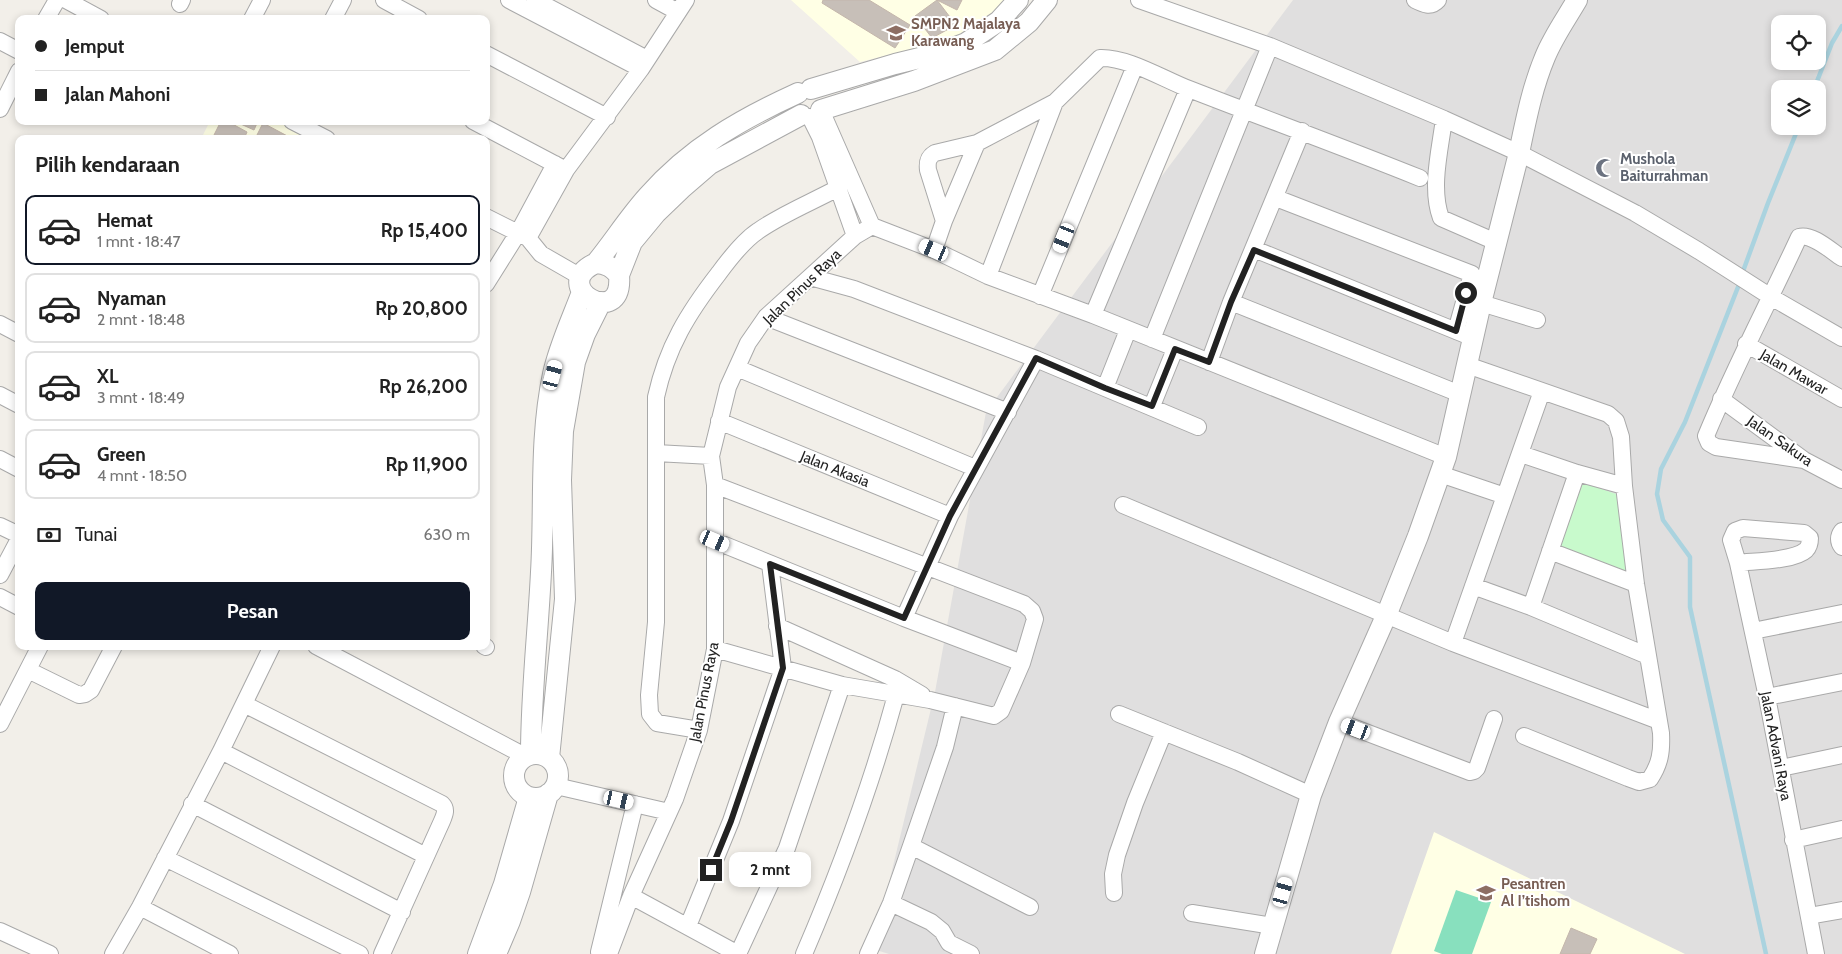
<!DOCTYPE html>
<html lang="id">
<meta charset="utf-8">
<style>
:root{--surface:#fff;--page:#f6f6f6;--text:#222;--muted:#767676;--line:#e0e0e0;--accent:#111827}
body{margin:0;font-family:Cabin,sans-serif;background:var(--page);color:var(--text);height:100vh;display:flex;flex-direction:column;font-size:19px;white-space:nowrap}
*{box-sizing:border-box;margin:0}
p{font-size:16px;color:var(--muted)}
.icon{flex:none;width:28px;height:28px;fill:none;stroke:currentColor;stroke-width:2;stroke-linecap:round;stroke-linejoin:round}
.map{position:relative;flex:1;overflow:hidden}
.drawer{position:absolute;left:15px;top:135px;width:475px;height:515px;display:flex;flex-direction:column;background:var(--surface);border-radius:10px;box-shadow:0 2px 8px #0003}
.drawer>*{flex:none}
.banner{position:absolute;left:15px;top:15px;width:475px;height:110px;border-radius:10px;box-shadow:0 2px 8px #0003;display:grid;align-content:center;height:110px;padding:0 20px;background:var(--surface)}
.controls{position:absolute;left:1771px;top:15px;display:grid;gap:10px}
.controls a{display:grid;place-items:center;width:55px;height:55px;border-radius:10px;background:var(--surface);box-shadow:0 2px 8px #0003;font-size:25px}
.end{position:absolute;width:22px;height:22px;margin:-11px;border:6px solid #222;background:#fff;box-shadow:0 0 0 2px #fff}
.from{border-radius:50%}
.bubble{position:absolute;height:35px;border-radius:10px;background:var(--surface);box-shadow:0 2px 8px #0003;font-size:16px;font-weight:700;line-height:35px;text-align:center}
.car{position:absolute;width:15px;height:30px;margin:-15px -8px;border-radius:6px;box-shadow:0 0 4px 1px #0007;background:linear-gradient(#fff 24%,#345 0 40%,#fff 0 76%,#345 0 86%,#fff 0)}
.banner b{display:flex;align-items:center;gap:18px;height:48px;font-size:19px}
.banner b+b{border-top:1px solid var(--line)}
.banner i{width:12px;height:12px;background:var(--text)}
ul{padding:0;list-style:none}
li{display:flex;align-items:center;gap:15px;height:70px;margin:0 10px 8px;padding:0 10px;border:2px solid var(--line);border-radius:10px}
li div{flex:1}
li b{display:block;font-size:19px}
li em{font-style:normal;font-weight:700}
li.selected{border-color:var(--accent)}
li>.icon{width:45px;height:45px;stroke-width:1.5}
h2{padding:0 20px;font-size:22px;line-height:60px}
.pay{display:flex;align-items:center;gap:12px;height:55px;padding:0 20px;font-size:19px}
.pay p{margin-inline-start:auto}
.primary-button{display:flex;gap:10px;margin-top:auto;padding:10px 20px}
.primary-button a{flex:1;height:58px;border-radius:10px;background:var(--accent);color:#fff;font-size:20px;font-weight:700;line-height:58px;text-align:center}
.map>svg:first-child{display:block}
</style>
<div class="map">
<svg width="1842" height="954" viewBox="0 0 1842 954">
<rect width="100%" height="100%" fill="#f2efe9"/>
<!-- residential -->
<path fill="#e0dfdf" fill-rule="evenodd" d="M1293,0H1842V954H889L873,949L935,692L986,412ZM1780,24H1818V61H1780ZM1780,89H1818V126H1780Z"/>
<!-- education -->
<path fill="#ffffe5" d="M791,0H1011L973,29L956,38L860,62Z
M210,121H279L314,139H201Z
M1434,832L1685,954H1391Z"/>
<!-- park -->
<path fill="#c8facc" d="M1581,482L1622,496L1632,577L1559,550Z"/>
<!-- pitch -->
<path fill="#88e0be" d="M1456,890L1491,902L1472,954H1442L1434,951Z"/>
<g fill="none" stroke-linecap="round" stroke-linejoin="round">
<!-- stream -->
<path stroke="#aad3df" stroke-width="4.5" d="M1814,89L1832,43L1842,26
M1742,274L1768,203L1799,126
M1740,282L1685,422L1661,469L1657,494L1663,520L1690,557V607L1766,954"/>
</g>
<!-- building -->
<path fill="#c7bfb8" stroke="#c4b6ab" d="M823,0H869L910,25L895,48L822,3Z
M937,0L956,25L932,38L915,16Z
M937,0H962L957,10Z
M221,121H227L247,132L244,139H212Z
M234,121H258L254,130Z
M263,123L293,139H255Z
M1571,928L1597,939L1590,954H1560Z"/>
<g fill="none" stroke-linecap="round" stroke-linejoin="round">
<!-- minor casing -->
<g stroke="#a9a9a9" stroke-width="18">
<path id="minor" d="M66,0L101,19
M384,0L419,19
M509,0L641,69
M535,0L647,59
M656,0L678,12
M1139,0L1270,46L1444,119L1519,153L1635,213L1699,251L1771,297L1842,338
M1415,0C1423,4 1431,8 1438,0
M180,4L182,0
M46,19L57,0
M252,19L262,0
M333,19L343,0
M0,41L19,51
M486,54L607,117
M0,109L19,71
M821,110L872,226
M810,117L820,137L855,236
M1444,119C1440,150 1430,188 1441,218L1496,242
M292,121L327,139
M473,121L566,170L641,69L686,0
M566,170L528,238L541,254L581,277
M1276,198L1472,274L1456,331
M486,217L526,237
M944,221L928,170C927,162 928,157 935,153L977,143L1055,102L1100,58C1128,57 1163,79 1189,89C1266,119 1343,147 1420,178
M1254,249L1466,335
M934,250L944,221L977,143
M988,276L1055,102
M810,277L854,289L1036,359L1198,427
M486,284L518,233L555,164
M1040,296L1135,66
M1231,302L1460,394
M1481,303L1537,320
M1093,315L1188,89
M766,317L1008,412
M0,324L19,334
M1152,339L1270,46
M1746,344L1842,399
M1209,362L1231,302L1302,131
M1467,365L1608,414L1616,421L1621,437L1624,486L1636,584L1661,733C1662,752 1660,764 1650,779L1639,782L1628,778L1524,736
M737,368L975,468
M1105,388L1128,330
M0,395L19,405
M1721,399L1804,460L1842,480
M1152,406L1175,349
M719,421L950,516
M656,453L711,456
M1521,454L1577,473L1624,486
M0,459L19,469
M1804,460L1716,447L1709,443L1706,436C1734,368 1768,304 1799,237C1812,233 1831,251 1842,258
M1440,474L1505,496
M1123,505L1453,643L1659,721
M0,526L19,535
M1842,531C1838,536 1838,542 1842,547
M715,541L904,618L1022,663
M1550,551L1636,584
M1738,563C1755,561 1794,561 1806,550C1809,547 1810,543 1810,538L1804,533L1743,528L1735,531L1731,540L1738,563L1767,697L1816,954
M0,575L19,539
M1473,586L1531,607L1648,656
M0,597L19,607
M1531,607L1577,473
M904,618L950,516L1036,359
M777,626L895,679L922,695
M1753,631L1842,613
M1453,643L1542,391
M316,646L525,756
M484,646L486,647
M715,649L842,685L930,700L994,716L1001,711L1022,663L1035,619L1032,611L1024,604L715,485
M28,670L79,695L85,694L91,690L114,646
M1767,697L1842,682
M244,704L442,804C447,809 445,814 442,821L382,954
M1119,714L1238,762L1311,795
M1339,722L1470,772L1474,771L1477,768L1494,719
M0,724L40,646
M699,730L657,723L650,714L649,695L656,622V397C667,347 688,313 719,273C730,258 743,241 758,231C782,214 812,202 838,188
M221,751L426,856
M1781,768L1842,755
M556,786L669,812
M192,804L402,912
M1793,840L1842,829
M911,846L1030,907
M165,858L360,954
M1114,893L1113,874L1117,855L1135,803L1164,732
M631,896L738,954
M891,903L931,922L942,931L949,943L971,954
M140,907L230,954
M1192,913L1273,926
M1809,916L1842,910
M688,926L731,821L783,668L770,564
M0,931L50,954
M599,952L635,804
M113,954L140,907L221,751L272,646
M609,954L631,896L675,799L699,730L715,649V485L711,456L728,387L748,343L766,317L855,236L872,226L934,250L988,276L1093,315L1446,457
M738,954L787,848L842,685
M804,954C840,870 872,783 896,695
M868,954L891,903L911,846L945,747L955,706"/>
</g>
<!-- tertiary casing -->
<g stroke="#a9a9a9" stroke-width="22">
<path id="tertiary" d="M811,89L895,64L940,53L966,43L999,21L1018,0
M821,110L914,81L995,50L1029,22L1047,0
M596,263C607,264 612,267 619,275C624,332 546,286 596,263C614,241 629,217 648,196C690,148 741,119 798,93
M619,275L632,242L656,213L681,189L710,164L801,115
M531,754C531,693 538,633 541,572C545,506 539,440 553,374C559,346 572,319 582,292
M514 776a22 22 0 1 1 44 0a22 22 0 1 1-44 0Z
M549,758L565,599L561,480L563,431L575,362L585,334L601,302
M478,954L504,884L529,797
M496,954L510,921L520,892L548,794
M1265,954L1311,795L1339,722L1386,616L1418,536L1446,457L1481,303L1519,153C1526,120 1532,88 1545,57C1553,37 1566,19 1577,0"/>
</g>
<!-- minor -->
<use href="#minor" stroke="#fff" stroke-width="16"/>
<!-- tertiary -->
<use href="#tertiary" stroke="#fff" stroke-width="20"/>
</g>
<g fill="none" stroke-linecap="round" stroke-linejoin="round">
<!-- route -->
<path stroke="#222" stroke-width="6" d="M711,870L731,821L783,668L770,564L904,618L950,516L1036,358L1105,388L1152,406L1175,349L1209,362L1231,302L1254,250L1456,331L1466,293"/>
</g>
<!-- icons -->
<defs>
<g id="school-bare" transform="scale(1.5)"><path d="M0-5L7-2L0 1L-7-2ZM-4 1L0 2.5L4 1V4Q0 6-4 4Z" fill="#8d6e63" stroke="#fff" stroke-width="2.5" paint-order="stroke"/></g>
<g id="mosque-bare" transform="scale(1.5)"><path d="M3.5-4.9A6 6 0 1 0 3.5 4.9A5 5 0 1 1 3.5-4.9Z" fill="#6b7280" stroke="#fff" stroke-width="2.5" paint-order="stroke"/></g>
</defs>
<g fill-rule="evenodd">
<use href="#school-bare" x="896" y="33"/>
<use href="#mosque-bare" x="1605" y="168"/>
<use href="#school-bare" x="1486" y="893"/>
</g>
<g text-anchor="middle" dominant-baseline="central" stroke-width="4" stroke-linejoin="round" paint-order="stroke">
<!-- education labels -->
<g font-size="15" font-weight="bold" fill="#785e54" stroke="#fff" text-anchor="start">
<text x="911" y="24">SMPN2 Majalaya<tspan x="911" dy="17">Karawang</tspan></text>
<text x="1501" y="884">Pesantren<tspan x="1501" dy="17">Al I’tishom</tspan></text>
</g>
<!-- worship labels -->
<g font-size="15" font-weight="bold" fill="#5b616d" stroke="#fff" text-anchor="start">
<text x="1620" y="159">Mushola<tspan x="1620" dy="17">Baiturrahman</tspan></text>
</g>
<!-- street labels -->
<g font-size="15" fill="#222" stroke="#fff">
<text transform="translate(802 287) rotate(-44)">Jalan Pinus Raya</text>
<text transform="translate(1794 372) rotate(30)">Jalan Mawar</text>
<text transform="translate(1780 441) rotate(35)">Jalan Sakura</text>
<text transform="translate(835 469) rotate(22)">Jalan Akasia</text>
<text transform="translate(704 692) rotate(-79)">Jalan Pinus Raya</text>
<text transform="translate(1776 746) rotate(79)">Jalan Advani Raya</text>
</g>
</g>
</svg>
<div class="controls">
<a><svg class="icon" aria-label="locate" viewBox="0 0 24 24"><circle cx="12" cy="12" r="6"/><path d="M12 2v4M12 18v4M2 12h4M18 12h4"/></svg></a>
<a><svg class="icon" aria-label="layers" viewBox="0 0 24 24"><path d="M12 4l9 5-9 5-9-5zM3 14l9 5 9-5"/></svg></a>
</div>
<i class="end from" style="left:1466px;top:293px"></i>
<i class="end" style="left:711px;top:870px"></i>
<div class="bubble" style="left:729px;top:852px;width:82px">2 mnt</div>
<i class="car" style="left:1064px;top:238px;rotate:202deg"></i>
<i class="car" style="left:934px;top:250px;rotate:293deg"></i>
<i class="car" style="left:553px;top:375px;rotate:15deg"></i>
<i class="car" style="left:715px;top:541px;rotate:113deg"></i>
<i class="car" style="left:1356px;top:729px;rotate:291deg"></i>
<i class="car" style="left:619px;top:800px;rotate:103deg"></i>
<i class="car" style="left:1283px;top:892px;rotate:16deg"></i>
<div class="banner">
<b><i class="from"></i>Jemput</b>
<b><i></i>Jalan Mahoni</b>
</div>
<section class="drawer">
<h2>Pilih kendaraan</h2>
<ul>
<li class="selected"><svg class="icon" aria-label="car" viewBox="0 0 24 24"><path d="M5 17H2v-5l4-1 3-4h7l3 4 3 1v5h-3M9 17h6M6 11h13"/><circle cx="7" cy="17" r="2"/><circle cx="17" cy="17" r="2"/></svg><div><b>Hemat</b><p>1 mnt · 18:47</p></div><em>Rp 15,400</em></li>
<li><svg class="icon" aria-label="car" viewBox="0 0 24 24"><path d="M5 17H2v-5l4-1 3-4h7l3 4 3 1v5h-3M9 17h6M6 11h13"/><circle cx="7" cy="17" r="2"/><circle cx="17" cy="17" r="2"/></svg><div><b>Nyaman</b><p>2 mnt · 18:48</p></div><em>Rp 20,800</em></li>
<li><svg class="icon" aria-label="car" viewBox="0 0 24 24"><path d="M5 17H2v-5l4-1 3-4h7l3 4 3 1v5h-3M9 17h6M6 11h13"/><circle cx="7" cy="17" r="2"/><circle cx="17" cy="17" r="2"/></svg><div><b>XL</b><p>3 mnt · 18:49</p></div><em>Rp 26,200</em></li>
<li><svg class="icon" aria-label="car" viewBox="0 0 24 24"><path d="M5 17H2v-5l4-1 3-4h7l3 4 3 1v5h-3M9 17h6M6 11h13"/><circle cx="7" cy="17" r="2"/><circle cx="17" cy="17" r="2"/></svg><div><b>Green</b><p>4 mnt · 18:50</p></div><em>Rp 11,900</em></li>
</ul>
<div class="pay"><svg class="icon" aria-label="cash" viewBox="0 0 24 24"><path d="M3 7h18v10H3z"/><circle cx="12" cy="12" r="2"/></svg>Tunai<p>630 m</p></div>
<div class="primary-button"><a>Pesan</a></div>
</section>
</div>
